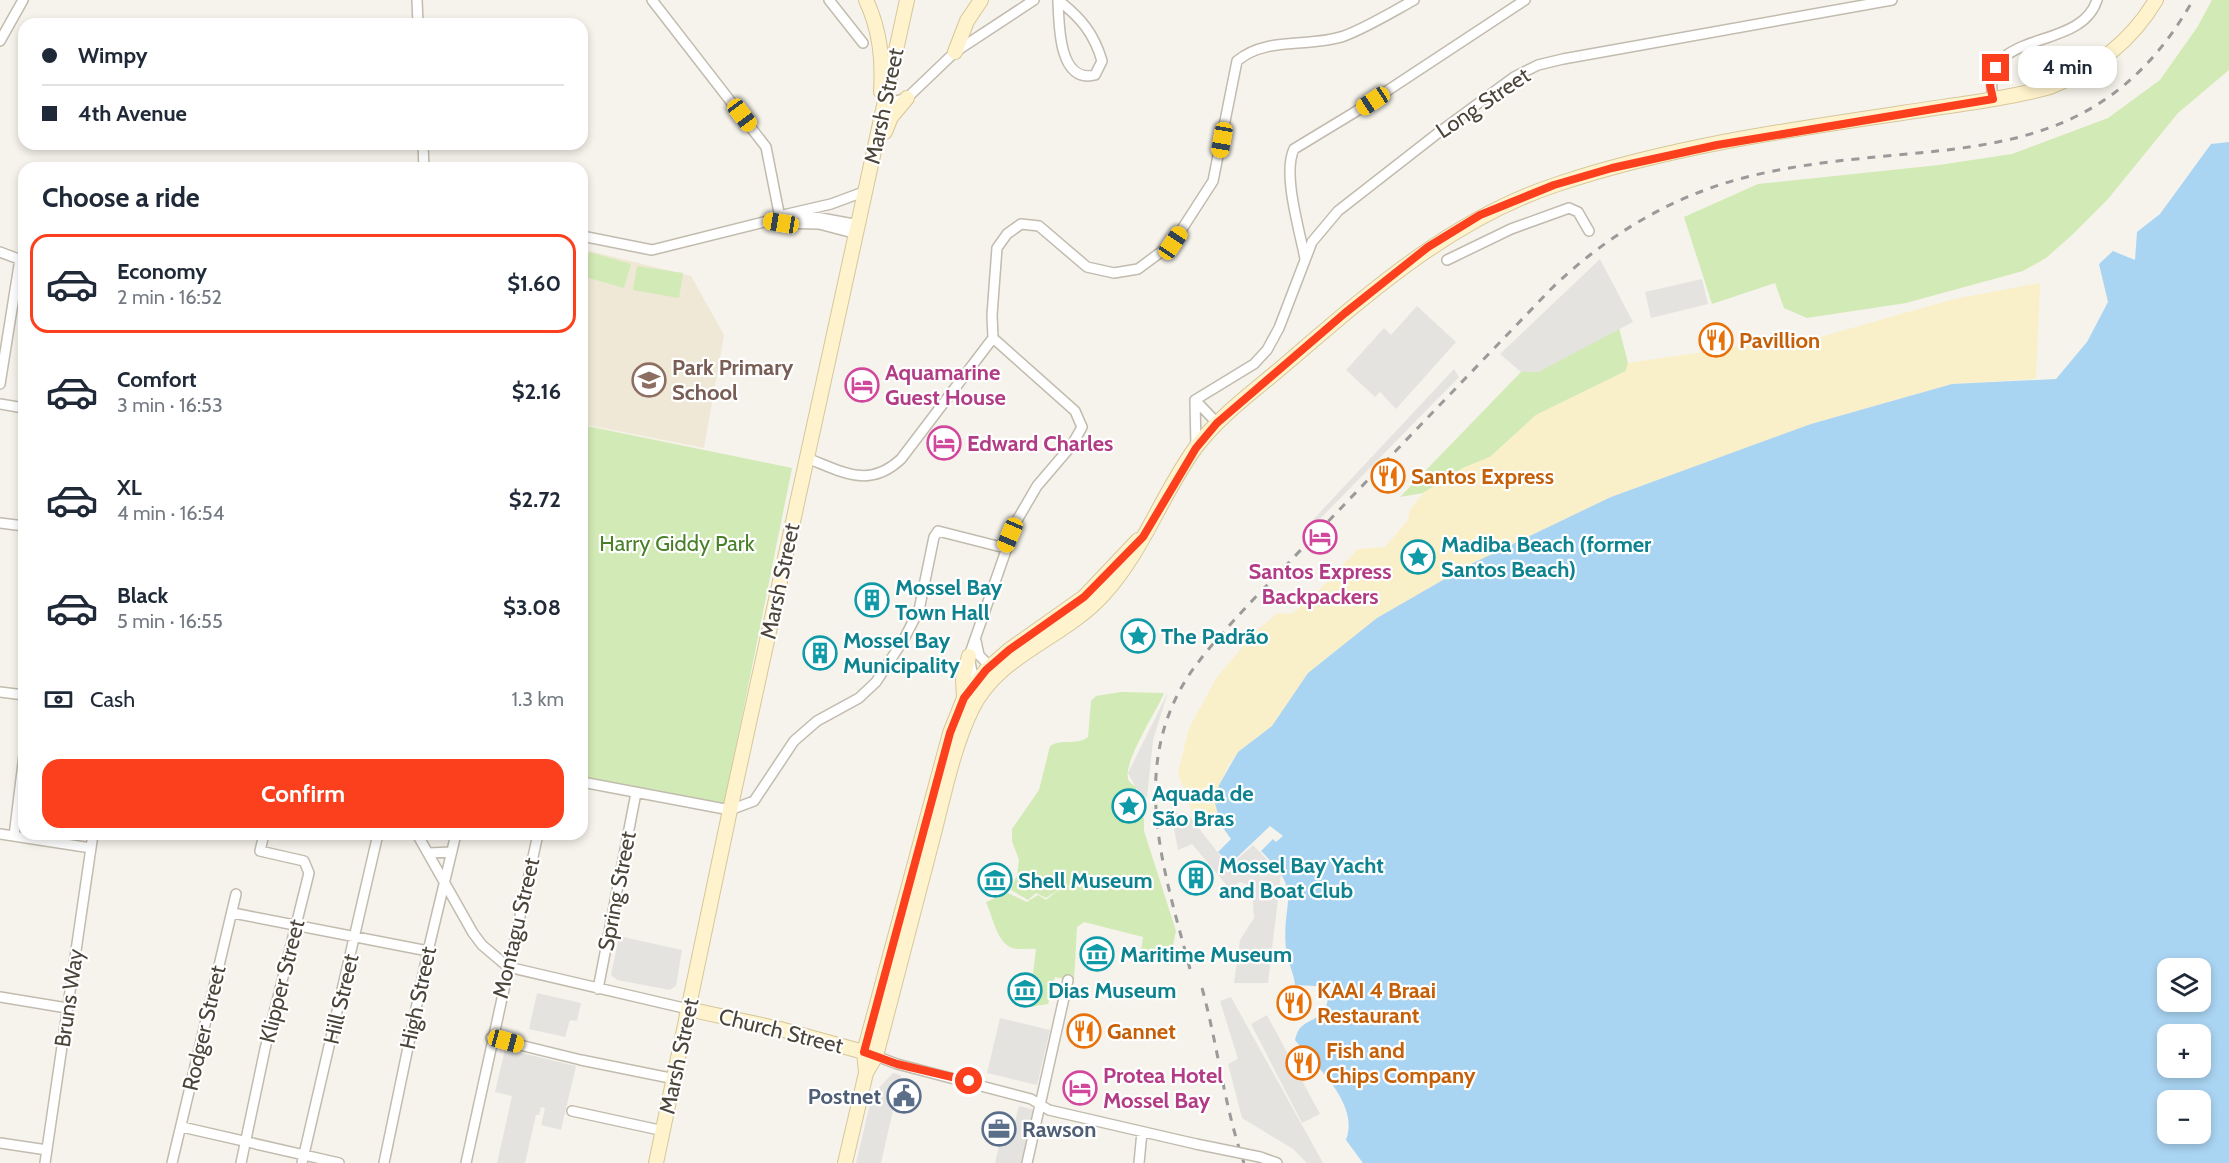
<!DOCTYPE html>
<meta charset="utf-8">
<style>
:root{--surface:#fff;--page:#f6f6f7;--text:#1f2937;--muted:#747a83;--line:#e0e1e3;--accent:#fc3f1d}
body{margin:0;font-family:Cabin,sans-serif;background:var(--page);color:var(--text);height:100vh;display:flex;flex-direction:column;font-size:22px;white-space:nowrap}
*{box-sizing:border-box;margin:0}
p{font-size:20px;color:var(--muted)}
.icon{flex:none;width:33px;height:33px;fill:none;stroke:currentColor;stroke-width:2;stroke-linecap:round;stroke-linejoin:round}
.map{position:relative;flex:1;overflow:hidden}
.details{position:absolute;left:18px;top:162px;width:570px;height:678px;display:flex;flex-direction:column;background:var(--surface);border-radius:18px;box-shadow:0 3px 9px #0003}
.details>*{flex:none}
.hud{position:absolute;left:18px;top:18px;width:570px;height:132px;border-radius:18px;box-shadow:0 3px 9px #0003;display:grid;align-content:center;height:132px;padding:0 24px;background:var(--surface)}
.buttons{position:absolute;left:2157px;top:958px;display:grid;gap:12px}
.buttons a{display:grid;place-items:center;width:54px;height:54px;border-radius:12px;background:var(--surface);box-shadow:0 3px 9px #0003;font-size:30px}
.end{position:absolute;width:27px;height:27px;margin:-14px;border:8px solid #fc3f1d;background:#fff;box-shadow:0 0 0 3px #fff}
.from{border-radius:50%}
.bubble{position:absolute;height:42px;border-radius:18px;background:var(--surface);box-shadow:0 3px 9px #0003;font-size:20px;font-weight:700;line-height:42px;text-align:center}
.car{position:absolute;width:18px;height:36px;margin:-18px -9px;border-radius:8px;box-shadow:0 0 4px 2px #0007;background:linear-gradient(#f5c518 24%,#345 0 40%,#f5c518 0 76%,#345 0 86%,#f5c518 0)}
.hud b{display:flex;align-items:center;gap:21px;height:57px;font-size:22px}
.hud b+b{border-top:2px solid var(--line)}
.hud i{width:15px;height:15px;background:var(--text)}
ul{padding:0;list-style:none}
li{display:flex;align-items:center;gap:18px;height:99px;margin:0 12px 9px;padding:0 12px;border:3px solid transparent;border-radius:18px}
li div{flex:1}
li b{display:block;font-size:22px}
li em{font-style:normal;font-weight:700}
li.selected{border-color:var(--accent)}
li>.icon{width:54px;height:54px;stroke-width:1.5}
h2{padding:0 24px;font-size:27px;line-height:72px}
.pay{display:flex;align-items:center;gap:15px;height:66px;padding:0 24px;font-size:22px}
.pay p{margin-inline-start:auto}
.cta{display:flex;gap:12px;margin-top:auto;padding:12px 24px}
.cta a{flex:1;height:69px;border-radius:18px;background:var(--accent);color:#fff;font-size:24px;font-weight:700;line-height:69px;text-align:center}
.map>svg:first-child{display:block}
</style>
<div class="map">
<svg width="2229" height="1163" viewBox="0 0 2229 1163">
<rect width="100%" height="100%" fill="#f6f3ec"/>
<!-- education -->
<path fill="#efe8d6" d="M582,249L691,276L724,335L704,448L582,424Z"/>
<!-- green -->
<path fill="#d2eab5" d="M2212,0H2229V70L2178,113L2108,199L2072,235L2046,258L2023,271L1906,303L1807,318L1784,308L1775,283L1712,304L1684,217L1758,184L1939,165L2012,154L2108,118L2160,80L2198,26Z
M589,252L631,264L624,288L582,276Z
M637,266L683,273L679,298L633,290Z
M1619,328L1628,363L1626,371L1536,415L1490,457L1463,468L1423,493L1400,497L1521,372H1538Z
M582,425L792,468L724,806L582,780Z
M1121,692L1164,693C1157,711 1120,766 1129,781C1131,784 1134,785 1136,787L1135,802L1124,811L1144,818V831L1176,931L1169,965L1140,957L1143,937L1084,922L1077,927L1074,981L1055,977L1048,1004L1029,1007L1036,949C1029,948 1018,950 1012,948C996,941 993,917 986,902L1008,893L1027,902L1038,895L1046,900L1060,889L1046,898L1036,893L1028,900L1011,890L1017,875L1019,860L1012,841V829L1039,790L1050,746C1062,738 1076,746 1088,737L1091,701L1096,696Z"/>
<!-- sand -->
<path fill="#f9efc9" d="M2040,283L2036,379L1952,384L1811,424L1611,497L1469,565L1377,618L1308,673L1272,726L1238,752L1230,763L1219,785L1215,803L1221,825L1196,822L1178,773L1189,728L1217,677L1256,631L1278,613L1291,614L1310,600L1358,549L1385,547L1408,520L1410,510L1423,493L1463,468L1490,457L1536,415L1626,371L1628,363L1710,351L1712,357L1723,354V349L1776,341L1799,343L1954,299Z"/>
<!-- parking -->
<path fill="#e5e3e0" d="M1600,259L1633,322L1538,372H1521L1500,354Z
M1702,279L1708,304L1651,318L1645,292Z
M1417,306L1456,342L1396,409L1380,392L1375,397L1346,370L1384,328L1391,335Z
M1454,369L1459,377L1312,527L1309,524Z
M1168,692L1153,740L1147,798L1141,797L1128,773Z
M1171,813H1187L1229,867L1253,845L1281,874L1268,983H1234L1240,940L1254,918L1252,886L1240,882L1229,888L1192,844L1178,850Z
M619,936L682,950L676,986L670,990L617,980L611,975Z
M537,993L581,1003L577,1021L570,1020L565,1037L529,1029Z
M1231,997L1323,1163H1307L1293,1149L1242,1118L1228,1064L1238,1059L1220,1001Z
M1267,1015L1320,1114L1302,1123L1251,1024Z
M1000,1018L1050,1030L1037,1085L987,1073Z
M505,1049L576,1066L561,1130L541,1125L545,1108L541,1107L539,1115H536L525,1163H497L512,1096L495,1092Z
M893,1073L901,1075L881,1163H856L872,1095Z
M1019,1106L1035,1110L1023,1163H995L1004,1124L1014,1125Z"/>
<!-- water -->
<path fill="#a9d4f2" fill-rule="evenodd" d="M2229,142V1163H1363L1346,1140C1360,1103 1316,1067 1295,1040C1300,1018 1314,1025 1325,1009C1329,1001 1327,992 1334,986L1332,983L1321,982L1316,986L1295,985C1294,972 1287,962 1286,949C1281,898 1305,894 1261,851L1273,839L1276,842L1283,836L1270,826L1230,864L1218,852L1231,839L1221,825L1215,803L1219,785L1238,752L1272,726L1308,673L1377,618L1469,565L1611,497L1811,424L1952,384L2056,379L2087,342L2108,302L2099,264L2113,251L2135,260L2137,232L2160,214L2211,144ZM2168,969H2200V1002H2168ZM2168,1035H2200V1068H2168ZM2168,1101H2200V1134H2168Z"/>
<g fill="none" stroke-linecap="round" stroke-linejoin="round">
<!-- street casing -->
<g stroke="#c2bbae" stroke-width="12">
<path id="street" d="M417,0L418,24
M652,0L766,147L781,223
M829,0L863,43
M1058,0C1080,17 1094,33 1102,61L1095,75C1058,84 1059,23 1058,0Z
M0,41L23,0
M1993,99C1979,26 2080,54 2097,0
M885,104L907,98L955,52L1034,0
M423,144L424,168
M799,214L859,225
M777,223L819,224L857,234
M582,236L652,250L768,221L779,216L831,204L866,191
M0,252L24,261
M1305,259C1300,231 1282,174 1294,149L1355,112L1525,0
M1447,260L1511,229L1569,208L1578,212L1589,231
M0,384L20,259
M1195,400L1254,364L1267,350L1279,328L1312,242L1338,211L1438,133L1514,77L1538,65L1563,59L1892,0
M1195,400L1196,448
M1195,400L1217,423
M0,404L24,408
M807,458C843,472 869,489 901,459L993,338L992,315L997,248L1007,234L1021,224L1039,226L1087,267L1114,273L1138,269L1173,243L1213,181L1237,61C1266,36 1310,48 1344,36C1368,27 1392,12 1414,0
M0,523L24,526
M976,641L979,655L992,669
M982,684L972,672L969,656L1016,522L1037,486L1072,445L1082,427L1075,411L993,338
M0,692L24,695
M582,782L730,810L754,801L794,741L817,721L859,698L876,682L904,639L919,610L934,537L938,531L1005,548
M0,834L91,848
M417,834L473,933L482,945L508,967L688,1009
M14,836L24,755
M428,853L452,852
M233,913L428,951
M598,989L636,793
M0,997L67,1008
M491,1038L581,1060L675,1079
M876,1056L897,1064L1031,1099L1049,1110L1196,1144
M572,1111L664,1131
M182,1127L339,1163
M0,1143L47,1150
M1260,1157L1277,1163
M45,1163L93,834
M172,1163L236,894
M241,1163L265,1049L309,873L304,861L260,851L264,834
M302,1163L378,834
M384,1163L428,951L456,834
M466,1163L538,834
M1027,1163L1068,980
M1139,1163L1142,1132"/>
</g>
<!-- secondary casing -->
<g stroke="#d6c79b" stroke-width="16">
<path id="secondary" d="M866,0C880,30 883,59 881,92
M955,52L967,21L981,0
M885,132L891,117L907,98
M964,698L963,679L969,656
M688,1009L780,1029L871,1054
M866,1072L864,1052L950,733L964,698L986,670L1009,650L1084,597L1138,540
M656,1163L730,810L907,0
M845,1163L866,1073L876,1056C895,983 914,910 933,837C944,795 953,748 972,709C999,654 1063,639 1103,595C1143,552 1161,495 1196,447C1221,414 1257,389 1288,362C1371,291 1453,218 1558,184C1669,147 1787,130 1902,113C1952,105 2002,100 2050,87C2096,69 2131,42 2156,0"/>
</g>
<!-- street -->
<use href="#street" stroke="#fff" stroke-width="9"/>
<!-- secondary -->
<use href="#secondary" stroke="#fff3cd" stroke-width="14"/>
<!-- rail -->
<path stroke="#9a9a9a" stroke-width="3" stroke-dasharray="8 8" stroke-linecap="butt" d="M1190,969C1164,871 1128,768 1189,675C1206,650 1227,628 1248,605L1551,289C1609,233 1677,193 1755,175C1930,134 2088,185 2193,0
M1202,988C1218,1046 1224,1106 1244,1163"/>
<!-- street-bridge casing -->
<g stroke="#c2bbae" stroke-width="12" stroke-linecap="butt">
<path id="street-bridge" d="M1196,1144L1260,1157"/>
</g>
<!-- street-bridge -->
<use href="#street-bridge" stroke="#fff" stroke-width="9"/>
</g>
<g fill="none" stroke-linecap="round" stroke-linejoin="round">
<!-- route -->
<path stroke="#fc3f1d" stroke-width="8" d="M969,1081L897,1064L864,1052L950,733L964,698L986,670L1009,650L1084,597L1143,537L1196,448L1217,423L1345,313L1428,247L1480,215L1554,185L1612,168L1717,145L1993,99L1990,85L1996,68"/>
</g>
<!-- icons -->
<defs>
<g id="restaurant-ring" transform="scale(1.725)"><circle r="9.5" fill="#fff" stroke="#e8710a" stroke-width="1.5"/><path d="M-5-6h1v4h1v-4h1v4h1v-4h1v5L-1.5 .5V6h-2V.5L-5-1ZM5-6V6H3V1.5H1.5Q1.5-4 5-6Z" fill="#e8710a"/></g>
<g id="school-ring" transform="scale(1.725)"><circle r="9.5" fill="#fff" stroke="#8d6e63" stroke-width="1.5"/><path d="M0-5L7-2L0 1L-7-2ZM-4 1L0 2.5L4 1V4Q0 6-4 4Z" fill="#8d6e63"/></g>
<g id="hotel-ring" transform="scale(1.725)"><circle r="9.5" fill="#fff" stroke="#d1479c" stroke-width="1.5"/><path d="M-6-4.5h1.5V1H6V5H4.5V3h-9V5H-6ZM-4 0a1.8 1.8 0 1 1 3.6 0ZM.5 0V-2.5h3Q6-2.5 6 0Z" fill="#d1479c"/></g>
<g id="sight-ring" transform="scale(1.725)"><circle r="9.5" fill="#fff" stroke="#0f9aa8" stroke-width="1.5"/><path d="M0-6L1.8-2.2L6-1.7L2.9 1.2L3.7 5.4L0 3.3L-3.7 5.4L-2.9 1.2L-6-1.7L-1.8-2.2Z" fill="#0f9aa8"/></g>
<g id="building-ring" transform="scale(1.725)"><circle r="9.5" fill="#fff" stroke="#0f9aa8" stroke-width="1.5"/><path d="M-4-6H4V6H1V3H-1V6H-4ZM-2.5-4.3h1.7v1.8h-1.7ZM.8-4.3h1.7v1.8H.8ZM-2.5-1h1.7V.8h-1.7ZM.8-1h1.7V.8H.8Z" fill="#0f9aa8"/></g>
<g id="museum-ring" transform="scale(1.725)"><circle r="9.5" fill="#fff" stroke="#0f9aa8" stroke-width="1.5"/><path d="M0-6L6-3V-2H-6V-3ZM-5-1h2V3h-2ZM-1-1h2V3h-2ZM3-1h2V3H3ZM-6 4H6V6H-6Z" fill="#0f9aa8"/></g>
<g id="civic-ring" transform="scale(1.725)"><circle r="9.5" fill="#fff" stroke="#5c6f8a" stroke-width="1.5"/><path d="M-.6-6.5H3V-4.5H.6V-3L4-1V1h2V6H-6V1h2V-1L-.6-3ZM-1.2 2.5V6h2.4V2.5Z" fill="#5c6f8a"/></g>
<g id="office-ring" transform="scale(1.725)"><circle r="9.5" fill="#fff" stroke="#5c6f8a" stroke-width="1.5"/><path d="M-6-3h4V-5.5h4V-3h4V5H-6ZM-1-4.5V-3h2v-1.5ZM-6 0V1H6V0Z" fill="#5c6f8a"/></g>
</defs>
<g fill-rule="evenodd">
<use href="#restaurant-ring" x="1716" y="340"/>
<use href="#school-ring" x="649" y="380"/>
<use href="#hotel-ring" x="862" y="385"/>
<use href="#hotel-ring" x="944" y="443"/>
<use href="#restaurant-ring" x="1388" y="476"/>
<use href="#hotel-ring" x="1320" y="537"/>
<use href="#sight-ring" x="1418" y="557"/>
<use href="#building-ring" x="872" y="600"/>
<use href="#sight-ring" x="1138" y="636"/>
<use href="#building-ring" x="820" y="653"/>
<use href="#sight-ring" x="1129" y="806"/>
<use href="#building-ring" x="1196" y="878"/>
<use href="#museum-ring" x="995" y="880"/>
<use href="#museum-ring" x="1097" y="954"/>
<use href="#museum-ring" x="1025" y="990"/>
<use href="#restaurant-ring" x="1294" y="1003"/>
<use href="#restaurant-ring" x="1084" y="1031"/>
<use href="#restaurant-ring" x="1303" y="1063"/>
<use href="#hotel-ring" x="1080" y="1088"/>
<use href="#civic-ring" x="904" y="1096"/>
<use href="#office-ring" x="999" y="1129"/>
</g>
<g text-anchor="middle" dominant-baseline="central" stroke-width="4.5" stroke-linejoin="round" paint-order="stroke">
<!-- street labels -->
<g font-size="22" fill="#4b4439" stroke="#fff">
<text transform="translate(1483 103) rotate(-34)">Long Street</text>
<text transform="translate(884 106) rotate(-78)">Marsh Street</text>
<text transform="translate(780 581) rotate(-78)">Marsh Street</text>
<text transform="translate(617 891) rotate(-79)">Spring Street</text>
<text transform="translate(516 928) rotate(-77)">Montagu Street</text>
<text transform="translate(282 981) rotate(-76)">Klipper Street</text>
<text transform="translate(69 998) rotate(-82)">Bruns Way</text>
<text transform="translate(418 998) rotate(-78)">High Street</text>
<text transform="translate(341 999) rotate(-77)">Hill Street</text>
<text transform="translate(204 1028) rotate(-77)">Rodger Street</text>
<text transform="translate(781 1031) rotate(14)">Church Street</text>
<text transform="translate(679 1056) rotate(-78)">Marsh Street</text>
</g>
<!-- food labels -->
<g font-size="22" font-weight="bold" fill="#c56008" stroke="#fff" text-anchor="start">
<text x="1739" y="340">Pavillion</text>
<text x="1411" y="476">Santos Express</text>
<text x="1317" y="990">KAAI 4 Braai<tspan x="1317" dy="25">Restaurant</tspan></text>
<text x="1107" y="1031">Gannet</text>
<text x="1326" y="1050">Fish and<tspan x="1326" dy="25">Chips Company</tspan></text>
</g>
<!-- education labels -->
<g font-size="22" font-weight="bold" fill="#785e54" stroke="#fff" text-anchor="start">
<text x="672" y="367">Park Primary<tspan x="672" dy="25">School</tspan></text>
</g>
<!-- hotel labels -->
<g font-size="22" font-weight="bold" fill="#b23c85" stroke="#fff" text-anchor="start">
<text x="885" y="372">Aquamarine<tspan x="885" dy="25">Guest House</tspan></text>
<text x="967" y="443">Edward Charles</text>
<text x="1320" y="571" text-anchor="middle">Santos Express<tspan x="1320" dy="25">Backpackers</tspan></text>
<text x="1103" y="1075">Protea Hotel<tspan x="1103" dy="25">Mossel Bay</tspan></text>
</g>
<!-- park labels -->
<g font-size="22" fill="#4a7f2a" stroke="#fff">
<text x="677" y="543">Harry Giddy Park</text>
</g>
<!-- culture labels -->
<g font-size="22" font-weight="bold" fill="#0d838f" stroke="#fff" text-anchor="start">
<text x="1441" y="544">Madiba Beach (former<tspan x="1441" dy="25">Santos Beach)</tspan></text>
<text x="895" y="587">Mossel Bay<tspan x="895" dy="25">Town Hall</tspan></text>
<text x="1161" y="636">The Padrão</text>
<text x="843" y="640">Mossel Bay<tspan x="843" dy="25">Municipality</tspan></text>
<text x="1152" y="793">Aquada de<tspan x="1152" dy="25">São Bras</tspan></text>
<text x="1219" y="865">Mossel Bay Yacht<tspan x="1219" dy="25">and Boat Club</tspan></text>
<text x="1018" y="880">Shell Museum</text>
<text x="1120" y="954">Maritime Museum</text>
<text x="1048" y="990">Dias Museum</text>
</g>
<!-- service labels -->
<g font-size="22" font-weight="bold" fill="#4e5e75" stroke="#fff" text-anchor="end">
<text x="881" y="1096">Postnet</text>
<text x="1022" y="1129" text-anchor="start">Rawson</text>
</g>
</g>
</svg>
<div class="buttons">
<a><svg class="icon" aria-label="layers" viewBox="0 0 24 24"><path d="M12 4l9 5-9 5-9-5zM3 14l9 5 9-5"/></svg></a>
<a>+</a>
<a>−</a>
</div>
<i class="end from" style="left:969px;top:1081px"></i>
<i class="end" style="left:1996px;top:68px"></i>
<div class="bubble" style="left:2018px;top:46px;width:99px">4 min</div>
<i class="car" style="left:1373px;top:101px;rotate:237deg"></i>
<i class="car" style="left:742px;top:115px;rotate:143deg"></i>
<i class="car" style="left:1222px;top:140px;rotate:190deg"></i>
<i class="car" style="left:781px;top:223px;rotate:279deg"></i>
<i class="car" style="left:1173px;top:243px;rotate:34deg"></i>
<i class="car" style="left:1010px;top:535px;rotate:203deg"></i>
<i class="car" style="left:506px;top:1041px;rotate:105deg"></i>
<div class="hud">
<b><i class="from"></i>Wimpy</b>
<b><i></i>4th Avenue</b>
</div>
<section class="details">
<h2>Choose a ride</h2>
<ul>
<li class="selected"><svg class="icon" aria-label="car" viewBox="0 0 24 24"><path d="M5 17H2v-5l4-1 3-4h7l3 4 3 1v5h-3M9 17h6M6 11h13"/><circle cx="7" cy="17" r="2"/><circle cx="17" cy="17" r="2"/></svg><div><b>Economy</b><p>2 min · 16:52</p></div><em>$1.60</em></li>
<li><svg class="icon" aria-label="car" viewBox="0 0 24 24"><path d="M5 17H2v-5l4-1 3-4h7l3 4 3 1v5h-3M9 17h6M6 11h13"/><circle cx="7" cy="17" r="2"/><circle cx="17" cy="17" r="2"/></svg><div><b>Comfort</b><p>3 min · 16:53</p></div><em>$2.16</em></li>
<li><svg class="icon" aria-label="car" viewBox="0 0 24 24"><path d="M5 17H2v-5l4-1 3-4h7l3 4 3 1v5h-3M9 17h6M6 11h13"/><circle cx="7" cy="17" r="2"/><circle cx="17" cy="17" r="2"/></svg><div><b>XL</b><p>4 min · 16:54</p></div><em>$2.72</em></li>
<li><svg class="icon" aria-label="car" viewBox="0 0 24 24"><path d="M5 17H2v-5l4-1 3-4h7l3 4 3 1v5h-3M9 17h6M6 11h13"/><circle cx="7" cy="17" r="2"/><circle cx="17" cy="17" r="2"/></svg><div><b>Black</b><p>5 min · 16:55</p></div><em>$3.08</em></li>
</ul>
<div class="pay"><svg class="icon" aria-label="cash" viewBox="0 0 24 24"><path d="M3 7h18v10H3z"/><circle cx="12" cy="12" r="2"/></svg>Cash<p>1.3 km</p></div>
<div class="cta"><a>Confirm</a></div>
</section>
</div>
